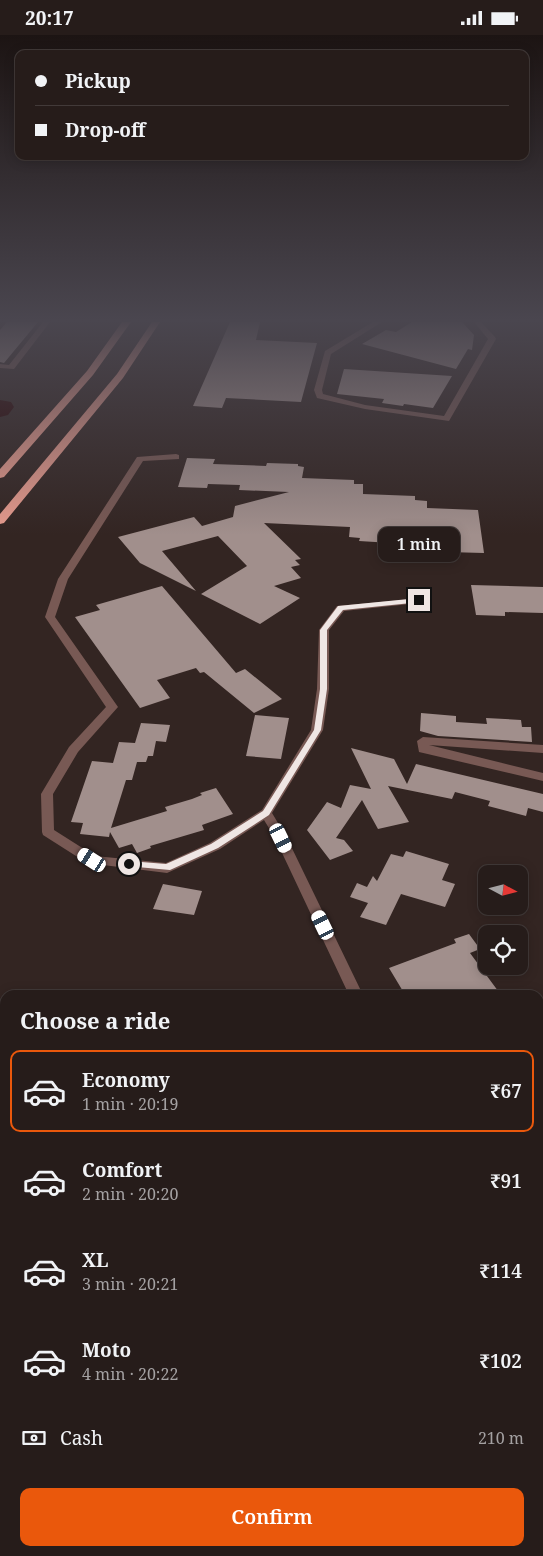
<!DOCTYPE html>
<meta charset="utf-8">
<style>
:root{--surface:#261c1a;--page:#2e2523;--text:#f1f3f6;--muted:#a4a1a2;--line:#423a39;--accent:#ea580c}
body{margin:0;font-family:"Noto Serif",serif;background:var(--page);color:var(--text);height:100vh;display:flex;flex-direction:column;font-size:19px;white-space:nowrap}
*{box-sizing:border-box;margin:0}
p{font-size:16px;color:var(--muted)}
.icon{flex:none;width:28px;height:28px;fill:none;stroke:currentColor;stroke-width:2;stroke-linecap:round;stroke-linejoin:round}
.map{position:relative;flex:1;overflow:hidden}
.details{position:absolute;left:0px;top:955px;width:544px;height:566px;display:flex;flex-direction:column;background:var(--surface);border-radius:15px 15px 0 0;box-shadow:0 2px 12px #0003,0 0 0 1px var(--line)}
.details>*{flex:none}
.guide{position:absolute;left:15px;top:15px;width:514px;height:110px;border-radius:10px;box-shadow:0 2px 12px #0003,0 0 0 1px var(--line);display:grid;align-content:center;height:110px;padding:0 20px;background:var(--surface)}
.needle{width:32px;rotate:97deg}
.tools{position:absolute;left:478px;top:830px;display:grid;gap:10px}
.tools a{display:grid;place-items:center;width:50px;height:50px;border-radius:10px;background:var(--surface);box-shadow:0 2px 12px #0003,0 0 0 1px var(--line);font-size:25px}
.end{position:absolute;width:22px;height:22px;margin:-11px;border:6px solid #efe6e4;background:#111;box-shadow:0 0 0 2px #111}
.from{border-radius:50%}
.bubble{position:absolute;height:35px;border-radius:10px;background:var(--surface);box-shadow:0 2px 12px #0003,0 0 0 1px var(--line);font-size:16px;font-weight:600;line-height:35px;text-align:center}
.car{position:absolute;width:15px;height:30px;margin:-15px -8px;border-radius:6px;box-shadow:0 0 4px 1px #0007;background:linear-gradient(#fff 24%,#345 0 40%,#fff 0 76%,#345 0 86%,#fff 0)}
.guide b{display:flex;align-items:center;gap:18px;height:48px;font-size:19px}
.guide b+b{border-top:1px solid var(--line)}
.guide i{width:12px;height:12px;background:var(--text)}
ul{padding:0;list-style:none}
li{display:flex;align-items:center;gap:15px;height:82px;margin:0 10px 8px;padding:0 10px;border:2px solid transparent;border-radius:10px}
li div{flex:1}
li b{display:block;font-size:19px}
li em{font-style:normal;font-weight:600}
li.selected{border-color:var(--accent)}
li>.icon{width:45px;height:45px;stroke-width:1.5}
h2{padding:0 20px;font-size:22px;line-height:60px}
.pay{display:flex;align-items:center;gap:12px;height:55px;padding:0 20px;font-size:19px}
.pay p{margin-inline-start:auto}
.cta{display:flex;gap:10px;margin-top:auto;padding:10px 20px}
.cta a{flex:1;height:58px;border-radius:10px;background:var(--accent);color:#fff;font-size:20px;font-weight:600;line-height:58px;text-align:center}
.status{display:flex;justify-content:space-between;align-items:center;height:35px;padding:0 25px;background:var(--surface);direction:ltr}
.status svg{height:14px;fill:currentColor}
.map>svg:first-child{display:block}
</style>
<div class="status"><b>20:17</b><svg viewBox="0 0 49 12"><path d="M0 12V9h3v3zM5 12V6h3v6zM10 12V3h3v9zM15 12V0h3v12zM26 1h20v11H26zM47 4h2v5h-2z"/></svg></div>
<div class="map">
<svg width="543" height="1521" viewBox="0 0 543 1521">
<rect width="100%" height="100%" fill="#332522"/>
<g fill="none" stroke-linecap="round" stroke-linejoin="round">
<!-- river -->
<path fill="#260000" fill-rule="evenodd" d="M0,365L11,367L14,372L8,380L0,382Z
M0,972L5,974V1019L0,1017Z
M207,1516H267L269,1521H209Z"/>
</g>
<!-- building -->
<path fill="#a18f8c" d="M7,287H38L4,328L0,327V295Z
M230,287H260L256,305L317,308L301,367L226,363L222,373L193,371Z
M412,287H462L474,300L472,315L468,314L456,334L362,309L386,295L396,297Z
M344,334L452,341L433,373L404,369L403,371L382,368L384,364L337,359Z
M187,423L215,424L213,429L266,431L267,428L298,429V431L304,432L302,443L354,445V449H363V459L415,461V465L427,466V473L478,475L484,518L447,517L446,511H435V507L392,505L391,508L359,506L360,503L349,502L350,492L264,488L301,524L295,525L300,530L291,532L301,543L274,551L300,563L260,589L201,559L247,531L218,501L162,516L196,556L140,528L118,502L194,482L202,491L233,482L235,471L289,457L239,455L240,450L208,449L207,453L178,452Z
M471,550L543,552V578L505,577V581L476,580Z
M162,551L236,638L245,634L282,664L254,678L204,637L200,638L196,633L157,645L170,663L140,673L75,582L100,575L96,570Z
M421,678L456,681V687L487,689L486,683L521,685L522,692H531L532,707L438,701L420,696Z
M255,680L289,683L281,724L246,721Z
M141,688L170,690L166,707L156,706L153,721H148L146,727H137L132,745H126L111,793L167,776L165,772L192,764L202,760L200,758L216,753L233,779L202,790L204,795L150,811L151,813L137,818L132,809L119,813L110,797L109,802L80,799L83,788L71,787L92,726L113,728L119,707L135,708Z
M351,713L394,724L407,749L416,729L543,759V777L528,773L526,781L488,771L490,766L455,757L452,764L388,751L409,787L378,794L362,765L336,803L344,805L353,816L330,825L307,795L327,767L341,773L350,750L371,754Z
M406,816L449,829L442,845L455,849L445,872L401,859L386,890L360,882L368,868L350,862L357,848L367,852L373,841L377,846L391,819L403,822Z
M163,849L202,856L194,880L153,874Z
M469,899L480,914L470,918L501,960H416L415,955L404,958L389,933L456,908L454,904Z"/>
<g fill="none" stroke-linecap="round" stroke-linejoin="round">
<!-- minor -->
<path fill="#785954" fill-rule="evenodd" d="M43,287H50L14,334L0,333V329L9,330Z
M373,287H382L331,319L322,355L323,359L365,370L444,381L488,304L474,287H481L495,302L496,304L449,386L365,374L317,363L314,355L325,316Z
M176,419L179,420V424L143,426L68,544L55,582L118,672L78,717L53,759L54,795L95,821L166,828L210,808L262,775L311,695L317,654L319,595L337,571L423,563V567L419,568L344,576L329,595V654L323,695L272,778L287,803L363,960H349L275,803L264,785L220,814L167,838L87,828L43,800L42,797L41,759L69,712L106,672L45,582L58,544L137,422Z
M423,702L543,710V718L429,710L543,738V746L419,717L417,706Z
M539,1328L543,1330V1356L539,1354Z
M543,1450V1474L539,1475V1451Z
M482,1516H506L504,1521H480Z"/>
<!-- highway -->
<path fill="#e79b8d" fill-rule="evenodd" d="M122,287H131L93,340L4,442L0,443V434L87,336Z
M152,287H160L123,343L4,488L0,489V479L117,339Z"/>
</g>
<!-- sky -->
<linearGradient id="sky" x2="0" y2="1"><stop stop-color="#1c1413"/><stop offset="0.57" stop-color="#4a464f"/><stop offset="1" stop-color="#4a464f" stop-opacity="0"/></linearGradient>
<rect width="543" height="500" fill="url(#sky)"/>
<!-- route -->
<path fill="#efe6e4" d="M419,563L421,564V567L343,575L327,595V654L321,695L269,780L218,813L170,835L126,831V827L129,826L166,829L211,809L263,776L314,695L320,654V595L338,571Z"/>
</svg>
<div class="tools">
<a><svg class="needle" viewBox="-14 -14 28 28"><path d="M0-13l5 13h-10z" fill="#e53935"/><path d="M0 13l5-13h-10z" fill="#a4a1a2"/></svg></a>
<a><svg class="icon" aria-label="locate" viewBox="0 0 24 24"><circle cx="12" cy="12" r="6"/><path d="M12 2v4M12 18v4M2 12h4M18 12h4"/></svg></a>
</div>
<i class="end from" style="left:129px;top:829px"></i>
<i class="end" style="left:419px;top:565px"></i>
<div class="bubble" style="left:378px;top:492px;width:82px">1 min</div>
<i class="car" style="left:281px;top:803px;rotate:154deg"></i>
<i class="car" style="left:92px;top:825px;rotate:302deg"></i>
<i class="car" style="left:323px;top:890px;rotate:334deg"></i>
<div class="guide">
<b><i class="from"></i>Pickup</b>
<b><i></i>Drop-off</b>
</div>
<section class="details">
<h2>Choose a ride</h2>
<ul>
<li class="selected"><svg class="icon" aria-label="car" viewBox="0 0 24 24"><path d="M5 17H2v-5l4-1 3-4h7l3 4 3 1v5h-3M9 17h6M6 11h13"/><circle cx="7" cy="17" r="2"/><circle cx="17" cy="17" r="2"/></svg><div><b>Economy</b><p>1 min · 20:19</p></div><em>₹67</em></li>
<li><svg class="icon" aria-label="car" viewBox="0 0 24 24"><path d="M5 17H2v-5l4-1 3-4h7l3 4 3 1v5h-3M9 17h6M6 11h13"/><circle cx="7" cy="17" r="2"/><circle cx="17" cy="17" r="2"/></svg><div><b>Comfort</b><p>2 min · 20:20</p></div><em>₹91</em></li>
<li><svg class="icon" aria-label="car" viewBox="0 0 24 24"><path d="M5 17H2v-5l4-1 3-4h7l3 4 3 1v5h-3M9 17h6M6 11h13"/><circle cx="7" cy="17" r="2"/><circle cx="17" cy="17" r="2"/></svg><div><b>XL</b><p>3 min · 20:21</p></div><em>₹114</em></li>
<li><svg class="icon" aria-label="car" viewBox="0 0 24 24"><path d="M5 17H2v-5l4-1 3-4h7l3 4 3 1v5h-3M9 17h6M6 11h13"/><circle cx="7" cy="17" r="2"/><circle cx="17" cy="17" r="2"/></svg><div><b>Moto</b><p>4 min · 20:22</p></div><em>₹102</em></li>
</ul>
<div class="pay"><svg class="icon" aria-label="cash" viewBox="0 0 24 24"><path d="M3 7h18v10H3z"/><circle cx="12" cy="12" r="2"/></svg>Cash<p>210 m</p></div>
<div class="cta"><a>Confirm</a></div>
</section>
</div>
